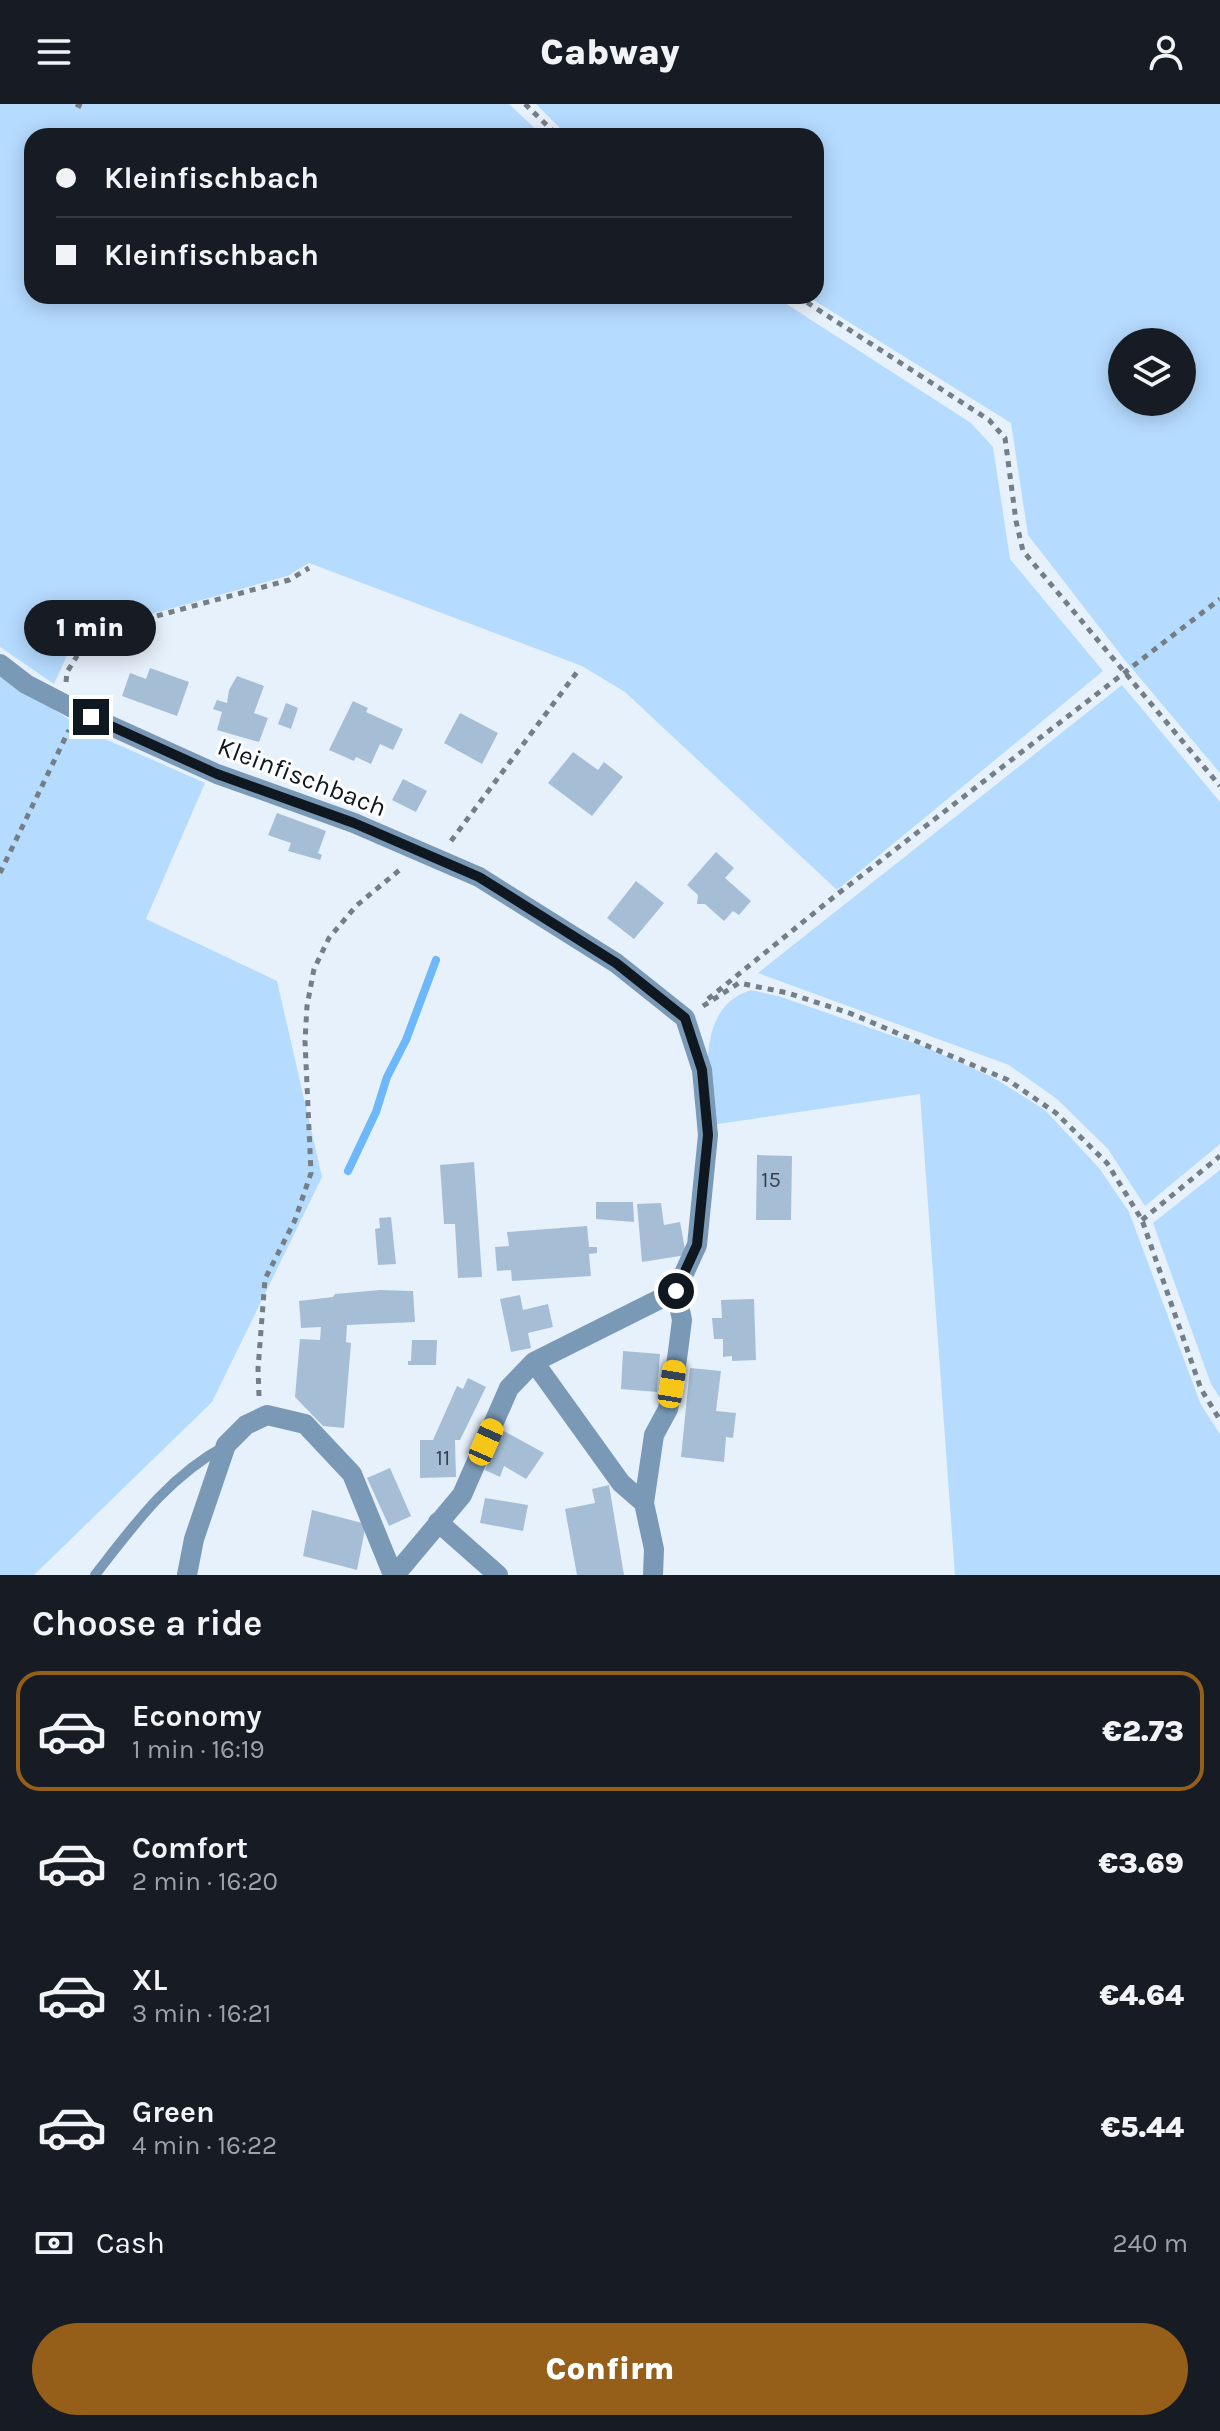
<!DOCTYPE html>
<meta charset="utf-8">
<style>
:root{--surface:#171b24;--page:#242831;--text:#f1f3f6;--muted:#9ea1a6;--line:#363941;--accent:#965f19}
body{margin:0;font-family:Karla,sans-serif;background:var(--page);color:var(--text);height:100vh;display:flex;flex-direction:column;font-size:30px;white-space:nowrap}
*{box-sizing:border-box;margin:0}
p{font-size:26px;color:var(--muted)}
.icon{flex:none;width:44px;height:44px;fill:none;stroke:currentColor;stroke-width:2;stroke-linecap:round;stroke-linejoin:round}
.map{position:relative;height:1471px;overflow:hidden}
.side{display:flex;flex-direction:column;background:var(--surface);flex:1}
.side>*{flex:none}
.guide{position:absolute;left:24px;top:24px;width:800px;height:176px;border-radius:24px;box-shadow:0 4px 20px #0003;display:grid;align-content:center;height:176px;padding:0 32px;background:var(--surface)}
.controls{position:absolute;left:1108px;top:224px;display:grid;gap:16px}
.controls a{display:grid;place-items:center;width:88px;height:88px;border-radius:50%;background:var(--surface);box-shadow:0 4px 20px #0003;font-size:40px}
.end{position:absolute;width:36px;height:36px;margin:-18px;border:10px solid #0f1821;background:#fff;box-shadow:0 0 0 4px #fff}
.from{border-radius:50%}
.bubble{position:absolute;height:56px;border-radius:28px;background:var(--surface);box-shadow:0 4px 20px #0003;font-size:26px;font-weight:800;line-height:56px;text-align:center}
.car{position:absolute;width:24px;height:48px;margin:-24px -12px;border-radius:10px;box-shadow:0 0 6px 2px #0007;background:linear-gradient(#f5c518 24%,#345 0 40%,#f5c518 0 76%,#345 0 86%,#f5c518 0)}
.guide b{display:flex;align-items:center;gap:28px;height:76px;font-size:30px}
.guide b+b{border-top:2px solid var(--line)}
.guide i{width:20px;height:20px;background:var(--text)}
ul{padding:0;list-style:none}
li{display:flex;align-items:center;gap:24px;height:120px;margin:0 16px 12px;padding:0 16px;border:4px solid transparent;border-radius:24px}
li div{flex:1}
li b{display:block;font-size:30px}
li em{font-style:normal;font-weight:800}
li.on{border-color:var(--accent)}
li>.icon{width:72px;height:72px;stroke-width:1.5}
h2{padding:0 32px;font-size:36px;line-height:96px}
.pay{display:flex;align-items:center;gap:20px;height:88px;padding:0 32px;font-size:30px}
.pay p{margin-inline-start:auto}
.action{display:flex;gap:16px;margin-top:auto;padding:16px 32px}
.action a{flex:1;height:92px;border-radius:48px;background:var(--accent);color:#fff;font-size:32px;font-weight:800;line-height:92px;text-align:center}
header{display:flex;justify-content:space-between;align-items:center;height:104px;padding:0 32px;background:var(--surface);font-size:36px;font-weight:800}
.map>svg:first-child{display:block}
</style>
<header><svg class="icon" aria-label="menu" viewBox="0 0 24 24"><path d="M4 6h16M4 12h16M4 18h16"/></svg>Cabway<svg class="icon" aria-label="person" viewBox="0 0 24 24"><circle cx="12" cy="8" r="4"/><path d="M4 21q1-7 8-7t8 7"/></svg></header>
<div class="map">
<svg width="1220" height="1471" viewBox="0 0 1220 1471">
<rect width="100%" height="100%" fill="#e7f1fb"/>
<!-- green -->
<path fill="#b5dbff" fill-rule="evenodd" d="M0,0H509L543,32H32V192H774L971,319L993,343L1010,455L1103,567L837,786L625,588L582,562L309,459L287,472L116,520L69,547L54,580L0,543Z
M536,0H1220V669L1124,555L1028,431L1011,319L807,192H816V32H568ZM1122,238H1182V298H1122Z
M0,571L87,627L205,679L146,815L277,877L322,1073L212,1298L34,1471H0Z
M1122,581L1220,698V1040L1145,1102L1108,1045L1057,995L1009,961L758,869Z
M751,886L781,893L928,944L994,974L1045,1006L1099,1064L1129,1108L1201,1301L1220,1330V1471H955L920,990L711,1021C708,977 695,903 751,886Z
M1220,1066V1294L1211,1280L1153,1119Z"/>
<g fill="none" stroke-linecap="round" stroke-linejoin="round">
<!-- stream -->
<path stroke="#6db8fa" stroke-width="8" d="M348,1067L376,1008L387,973L406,936L436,856"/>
</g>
<!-- building -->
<path fill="#a5bed6" d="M150,564L189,578L177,612L122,592L130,569L146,575Z
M237,572L264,582L254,609L268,614L259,638L217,626L222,608L213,605L217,596L227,599L229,586Z
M353,597L368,604L366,608L403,625L393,646L380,640L371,660L356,653L354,657L329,646Z
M286,599L298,604L291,625L278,620Z
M460,609L498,629L482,660L444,639Z
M573,648L598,666L604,658L623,673L592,712L548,679Z
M403,675L427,687L416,708L392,696Z
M277,709L326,727L318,749L322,751L320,756L288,747L291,739L268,731Z
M716,748L734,764L725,774L751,797L739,811L733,807L724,817L705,800H697L698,791L687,781Z
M636,777L664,799L634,835L607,814Z
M757,1051L792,1052L791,1116H756Z
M474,1058L482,1173L458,1174L455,1120H444L440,1061Z
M596,1098H633L634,1118L596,1115Z
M661,1099L664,1121L680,1118L686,1151L642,1158L637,1100Z
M391,1113L396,1160L378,1161L375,1125L380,1124L379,1114Z
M587,1122L589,1143H597V1149L589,1150L591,1172L512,1177L511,1166L497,1167L495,1143L509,1142L507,1128Z
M380,1186L413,1187L415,1218L347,1221L346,1238L351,1239L344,1324L323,1322L295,1293L300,1235L320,1236L321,1223L301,1224L299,1197L333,1193L335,1190Z
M520,1191L523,1206L548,1200L553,1223L528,1229L531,1244L511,1248L500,1195Z
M754,1195L756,1256L732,1257V1252L723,1253V1235H714L712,1214H722L721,1196Z
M412,1236H437L436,1261H408V1257H411Z
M623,1247L660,1250L657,1288L621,1285Z
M690,1264L721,1267L716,1307L736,1309L733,1334L726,1333L724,1358L681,1353Z
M468,1274L486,1283L460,1336H455L456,1373L420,1374V1336H433L457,1282L463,1285Z
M502,1326L544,1349L526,1375L504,1362L500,1373L485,1366Z
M390,1364L411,1412L389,1422L367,1374Z
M609,1381L624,1471H577L565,1405L595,1399L592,1385Z
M485,1394L528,1401L523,1427L480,1419Z
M312,1406L366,1420L357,1466L303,1452Z"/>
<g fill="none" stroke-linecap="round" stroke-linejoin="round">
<!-- path -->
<path stroke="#747e87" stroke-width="5" stroke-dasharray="6 6" stroke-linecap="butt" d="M76,0L86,5
M525,0L558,32
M797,192L989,316L1005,334L1016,417L1023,447L1220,682
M66,578L67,568L77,552L116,523L289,476L309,464
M451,737L577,568
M0,769L69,626
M708,895L835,792L1220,495
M703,902L739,879L788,889L852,910L1008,976L1056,1009L1107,1059L1142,1116L1201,1285L1220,1316
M1142,1116L1220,1052
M259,1292L258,1265L265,1175L295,1116L311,1069L305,937L307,902L314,865L329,834L356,802L402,764"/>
<!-- lane -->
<path stroke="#7a99b6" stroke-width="10" d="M95,1471C134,1421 168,1373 225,1342"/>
<!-- street -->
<path stroke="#7a99b6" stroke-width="20" d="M0,560L26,580L78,607L217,670L354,719L479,773L616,859L685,914L702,966L708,1031L697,1141L676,1187L534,1258L509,1284L462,1391L395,1471
M534,1258L621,1379L644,1399
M438,1418L498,1471
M187,1471L194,1435L226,1341L246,1321L267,1311L305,1320L352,1370L393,1471
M653,1471L654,1445L644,1399L654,1331L668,1305L677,1255L682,1216L676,1187"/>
</g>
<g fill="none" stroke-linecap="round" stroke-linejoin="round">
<!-- route -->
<path stroke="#0f1821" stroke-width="10" d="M91,613L217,670L354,719L479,773L616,859L685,914L702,966L708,1031L697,1141L676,1187"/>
</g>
<g text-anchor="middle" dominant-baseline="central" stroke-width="6" stroke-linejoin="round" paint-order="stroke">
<!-- number labels -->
<g font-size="22" fill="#34424e">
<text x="771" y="1076">15</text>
<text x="443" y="1354">11</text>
</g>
<!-- street labels -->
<g font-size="26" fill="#0f1821" stroke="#fff">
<text transform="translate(302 673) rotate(21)">Kleinfischbach</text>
</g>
</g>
</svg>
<div class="controls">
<a><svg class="icon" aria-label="layers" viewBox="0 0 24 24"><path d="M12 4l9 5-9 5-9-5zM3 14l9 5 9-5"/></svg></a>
</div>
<i class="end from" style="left:676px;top:1187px"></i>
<i class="end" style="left:91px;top:613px"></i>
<div class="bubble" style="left:24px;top:496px;width:132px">1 min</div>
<i class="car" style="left:672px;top:1280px;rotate:9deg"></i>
<i class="car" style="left:486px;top:1338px;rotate:24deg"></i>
<div class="guide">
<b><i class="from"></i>Kleinfischbach</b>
<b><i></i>Kleinfischbach</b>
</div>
</div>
<section class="side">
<h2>Choose a ride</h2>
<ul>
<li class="on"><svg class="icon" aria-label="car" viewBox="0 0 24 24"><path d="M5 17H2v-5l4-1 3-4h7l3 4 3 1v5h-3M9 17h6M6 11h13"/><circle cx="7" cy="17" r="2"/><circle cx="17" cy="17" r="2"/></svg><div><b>Economy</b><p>1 min · 16:19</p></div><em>€2.73</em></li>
<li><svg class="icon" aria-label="car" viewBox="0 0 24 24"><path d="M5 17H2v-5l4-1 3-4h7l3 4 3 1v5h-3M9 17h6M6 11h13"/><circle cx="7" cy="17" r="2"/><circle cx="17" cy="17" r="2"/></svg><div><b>Comfort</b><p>2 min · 16:20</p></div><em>€3.69</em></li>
<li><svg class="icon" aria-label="car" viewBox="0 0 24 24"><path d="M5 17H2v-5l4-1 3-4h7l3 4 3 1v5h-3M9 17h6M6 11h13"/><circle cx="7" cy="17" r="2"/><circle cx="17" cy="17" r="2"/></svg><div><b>XL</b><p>3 min · 16:21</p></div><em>€4.64</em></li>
<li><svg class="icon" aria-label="car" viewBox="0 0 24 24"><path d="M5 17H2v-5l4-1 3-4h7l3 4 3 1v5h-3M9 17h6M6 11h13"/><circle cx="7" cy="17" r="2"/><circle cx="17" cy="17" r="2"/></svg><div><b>Green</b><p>4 min · 16:22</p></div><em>€5.44</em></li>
</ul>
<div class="pay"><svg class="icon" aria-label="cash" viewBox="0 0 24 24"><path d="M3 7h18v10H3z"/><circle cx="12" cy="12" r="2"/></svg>Cash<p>240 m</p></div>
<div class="action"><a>Confirm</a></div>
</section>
